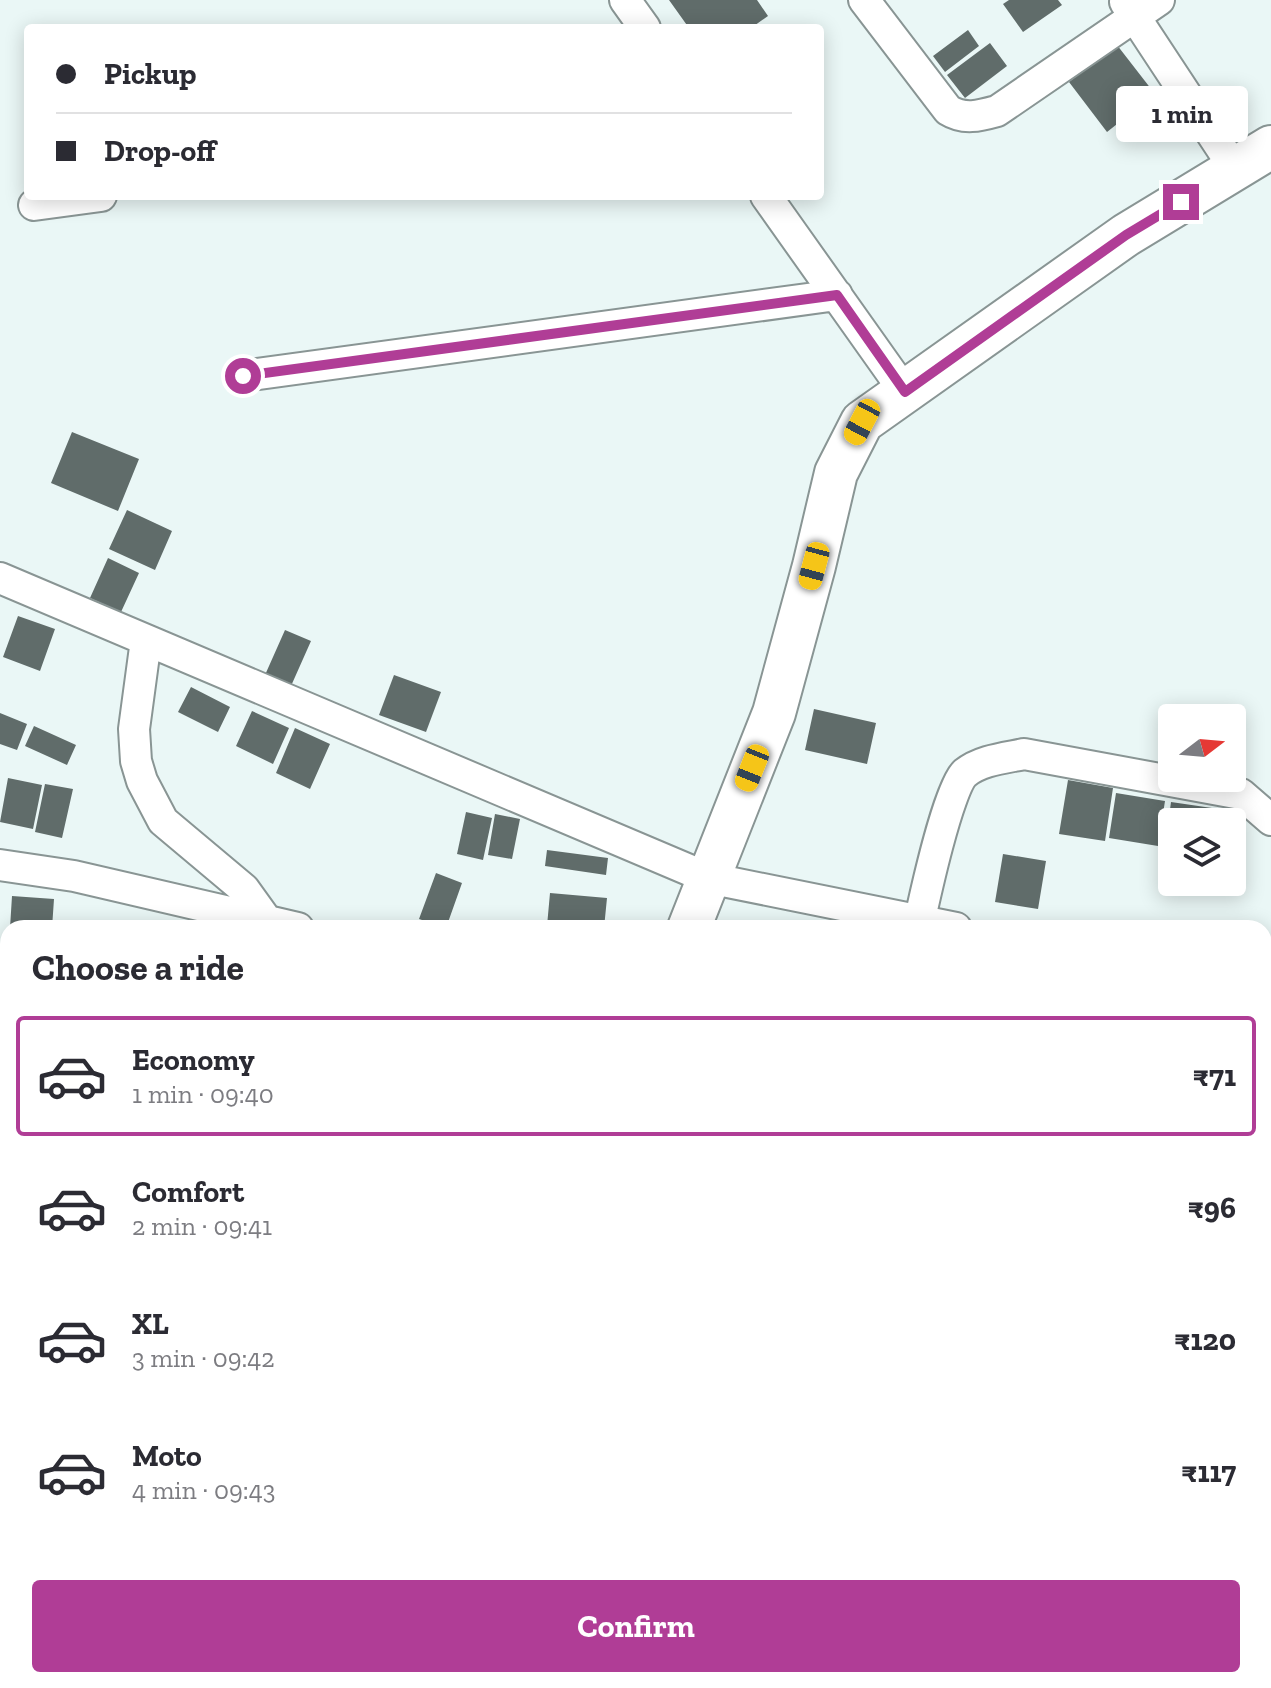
<!DOCTYPE html>
<meta charset="utf-8">
<style>
:root{--surface:#fff;--page:#f7f7f7;--text:#2b2b33;--muted:#7c7c81;--line:#e1e1e2;--accent:#b03d96}
body{margin:0;font-family:"Zilla Slab",serif;background:var(--page);color:var(--text);height:100vh;display:flex;flex-direction:column;font-size:30px;white-space:nowrap}
*{box-sizing:border-box;margin:0}
p{font-size:26px;color:var(--muted)}
.icon{flex:none;width:44px;height:44px;fill:none;stroke:currentColor;stroke-width:2;stroke-linecap:round;stroke-linejoin:round}
.map{position:relative;flex:1;overflow:hidden}
.side{position:absolute;left:0px;top:920px;width:1272px;height:768px;display:flex;flex-direction:column;background:var(--surface);border-radius:24px 24px 0 0;box-shadow:0 4px 20px #0003}
.side>*{flex:none}
.hud{position:absolute;left:24px;top:24px;width:800px;height:176px;border-radius:8px;box-shadow:0 4px 20px #0003;display:grid;align-content:center;height:176px;padding:0 32px;background:var(--surface)}
.needle{width:52px;rotate:74deg}
.fabs{position:absolute;left:1158px;top:704px;display:grid;gap:16px}
.fabs a{display:grid;place-items:center;width:88px;height:88px;border-radius:8px;background:var(--surface);box-shadow:0 4px 20px #0003;font-size:40px}
.end{position:absolute;width:36px;height:36px;margin:-18px;border:10px solid #b03d96;background:#fff;box-shadow:0 0 0 4px #fff}
.from{border-radius:50%}
.bubble{position:absolute;height:56px;border-radius:8px;background:var(--surface);box-shadow:0 4px 20px #0003;font-size:26px;font-weight:700;line-height:56px;text-align:center}
.car{position:absolute;width:24px;height:48px;margin:-24px -12px;border-radius:10px;box-shadow:0 0 6px 2px #0007;background:linear-gradient(#f5c518 24%,#345 0 40%,#f5c518 0 76%,#345 0 86%,#f5c518 0)}
.hud b{display:flex;align-items:center;gap:28px;height:76px;font-size:30px}
.hud b+b{border-top:2px solid var(--line)}
.hud i{width:20px;height:20px;background:var(--text)}
ul{padding:0;list-style:none}
li{display:flex;align-items:center;gap:24px;height:120px;margin:0 16px 12px;padding:0 16px;border:4px solid transparent;border-radius:8px}
li div{flex:1}
li b{display:block;font-size:30px}
li em{font-style:normal;font-weight:700}
li.current{border-color:var(--accent)}
li>.icon{width:72px;height:72px;stroke-width:1.5}
h2{padding:0 32px;font-size:36px;line-height:96px}
.action{display:flex;gap:16px;margin-top:auto;padding:16px 32px}
.action a{flex:1;height:92px;border-radius:8px;background:var(--accent);color:#fff;font-size:32px;font-weight:700;line-height:92px;text-align:center}
.map>svg:first-child{display:block}
</style>
<div class="map">
<svg width="1271" height="1688" viewBox="0 0 1271 1688">
<rect width="100%" height="100%" fill="#eaf7f6"/>
<!-- building -->
<path fill="#606c6a" d="M669,0H757L768,16L751,28H689Z
M1009,0H1058L1062,5L1023,32L1003,4Z
M968,30L979,46L945,72L933,56Z
M990,43L1007,66L965,98L947,75Z
M1117,45L1155,94L1107,132L1069,82Z
M72,432L139,459L118,511L51,483Z
M127,510L172,531L155,570L109,549Z
M108,558L139,573L121,612L90,598Z
M18,616L55,629L40,671L3,657Z
M285,630L311,641L291,686L265,675Z
M394,675L441,692L426,732L379,715Z
M191,687L230,707L218,732L178,712Z
M814,709L876,723L867,764L805,750Z
M252,711L289,728L273,764L236,746Z
M0,713L27,724L17,750L0,744Z
M34,726L76,745L67,765L25,746Z
M295,728L330,744L310,789L276,773Z
M8,778L42,785L33,829L0,822Z
M1068,780L1113,788L1105,841L1059,834Z
M45,784L73,789L62,838L35,832Z
M1116,793L1165,801L1158,846L1109,838Z
M1171,802L1212,808L1210,822H1172V862L1163,861Z
M466,812L492,818L483,860L457,854Z
M495,814L520,819L512,859L488,855Z
M547,850L608,858L606,875L545,866Z
M1003,854L1046,861L1038,909L995,902Z
M436,873L462,883L446,928L419,919Z
M550,893L607,898L604,928L547,926Z
M12,896L54,899L52,928H10Z
M0,1077L8,1078V1141L0,1140Z
M0,1575L8,1576V1639L0,1638Z
M694,1680H740L738,1688H692Z
M807,1680H846L844,1688H805Z"/>
<g fill="none" stroke-linecap="round" stroke-linejoin="round">
<!-- street casing -->
<g stroke="#899594" stroke-width="34">
<path id="street" d="M625,0L645,28
M864,0L948,110C964,120 979,116 997,111L1159,0
M1125,2L1235,169
M766,196L905,392
M34,205L101,196
M243,376L837,295
M0,578L708,878L956,928
M146,640L134,729L136,761L142,781L163,821L244,889L267,921
M0,865L74,876L298,928
M918,928C924,900 948,788 965,773C981,760 1005,758 1024,754L1241,794L1271,820
M1264,982L1271,983
M0,1224L8,1226
M1264,1276L1271,1275
M0,1395L8,1396
M0,1554L8,1556
M956,1680L1000,1688
M1267,1688L1271,1675"/>
</g>
<!-- secondary casing -->
<g stroke="#899594" stroke-width="46">
<path id="secondary" d="M689,928L774,713L814,566L836,473L862,422L1126,235L1271,147
M331,1688L336,1680"/>
</g>
<!-- street -->
<use href="#street" stroke="#fff" stroke-width="30"/>
<!-- secondary -->
<use href="#secondary" stroke="#fff" stroke-width="42"/>
</g>
<g fill="none" stroke-linecap="round" stroke-linejoin="round">
<!-- route -->
<path stroke="#b03d96" stroke-width="10" d="M243,376L837,295L905,392L1126,235L1181,202"/>
</g>
</svg>
<div class="fabs">
<a><svg class="needle" viewBox="-14 -14 28 28"><path d="M0-13l5 13h-10z" fill="#e53935"/><path d="M0 13l5-13h-10z" fill="#7c7c81"/></svg></a>
<a><svg class="icon" aria-label="layers" viewBox="0 0 24 24"><path d="M12 4l9 5-9 5-9-5zM3 14l9 5 9-5"/></svg></a>
</div>
<i class="end from" style="left:243px;top:376px"></i>
<i class="end" style="left:1181px;top:202px"></i>
<div class="bubble" style="left:1116px;top:86px;width:132px">1 min</div>
<i class="car" style="left:862px;top:422px;rotate:208deg"></i>
<i class="car" style="left:814px;top:566px;rotate:195deg"></i>
<i class="car" style="left:752px;top:768px;rotate:202deg"></i>
<div class="hud">
<b><i class="from"></i>Pickup</b>
<b><i></i>Drop-off</b>
</div>
<section class="side">
<h2>Choose a ride</h2>
<ul>
<li class="current"><svg class="icon" aria-label="car" viewBox="0 0 24 24"><path d="M5 17H2v-5l4-1 3-4h7l3 4 3 1v5h-3M9 17h6M6 11h13"/><circle cx="7" cy="17" r="2"/><circle cx="17" cy="17" r="2"/></svg><div><b>Economy</b><p>1 min · 09:40</p></div><em>₹71</em></li>
<li><svg class="icon" aria-label="car" viewBox="0 0 24 24"><path d="M5 17H2v-5l4-1 3-4h7l3 4 3 1v5h-3M9 17h6M6 11h13"/><circle cx="7" cy="17" r="2"/><circle cx="17" cy="17" r="2"/></svg><div><b>Comfort</b><p>2 min · 09:41</p></div><em>₹96</em></li>
<li><svg class="icon" aria-label="car" viewBox="0 0 24 24"><path d="M5 17H2v-5l4-1 3-4h7l3 4 3 1v5h-3M9 17h6M6 11h13"/><circle cx="7" cy="17" r="2"/><circle cx="17" cy="17" r="2"/></svg><div><b>XL</b><p>3 min · 09:42</p></div><em>₹120</em></li>
<li><svg class="icon" aria-label="car" viewBox="0 0 24 24"><path d="M5 17H2v-5l4-1 3-4h7l3 4 3 1v5h-3M9 17h6M6 11h13"/><circle cx="7" cy="17" r="2"/><circle cx="17" cy="17" r="2"/></svg><div><b>Moto</b><p>4 min · 09:43</p></div><em>₹117</em></li>
</ul>
<div class="action"><a>Confirm</a></div>
</section>
</div>
